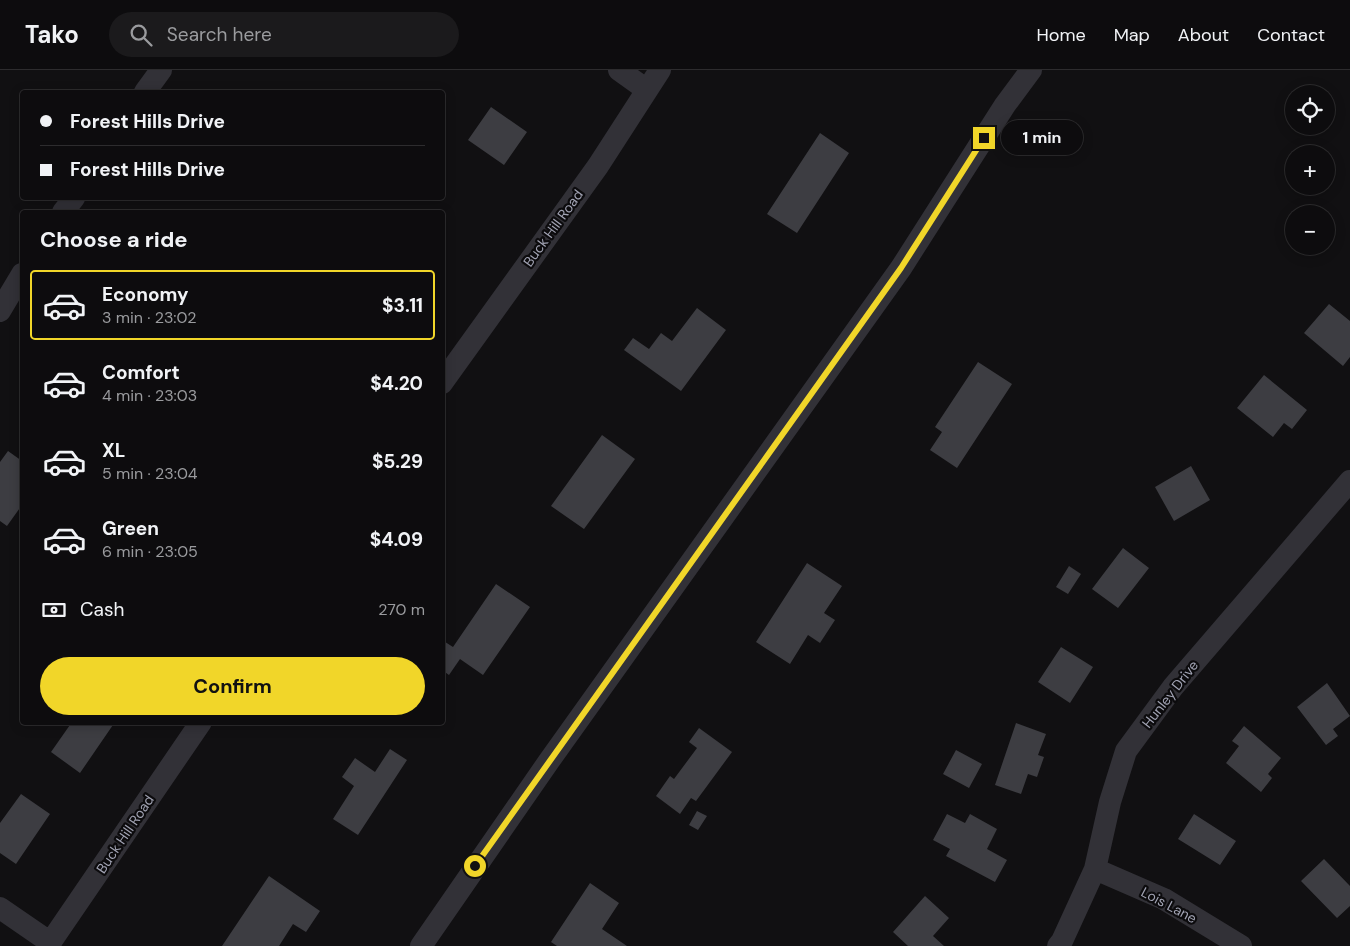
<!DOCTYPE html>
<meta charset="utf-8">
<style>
:root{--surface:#0d0c0e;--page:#1b1a1c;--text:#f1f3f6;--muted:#9a9b9e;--line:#2d2c2e;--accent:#f1d629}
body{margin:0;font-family:"DM Sans",sans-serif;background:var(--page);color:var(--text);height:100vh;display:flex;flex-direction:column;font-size:19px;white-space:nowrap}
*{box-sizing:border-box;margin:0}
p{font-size:16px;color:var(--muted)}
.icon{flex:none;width:28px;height:28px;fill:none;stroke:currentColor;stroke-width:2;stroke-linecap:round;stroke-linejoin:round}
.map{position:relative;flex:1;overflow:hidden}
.drawer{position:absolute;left:20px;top:140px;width:425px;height:515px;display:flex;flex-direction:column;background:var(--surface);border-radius:5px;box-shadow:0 2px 12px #0003,0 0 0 1px var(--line)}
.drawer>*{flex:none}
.banner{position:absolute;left:20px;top:20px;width:425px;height:110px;border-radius:5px;box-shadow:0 2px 12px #0003,0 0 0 1px var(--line);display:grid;align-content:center;height:110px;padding:0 20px;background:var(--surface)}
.buttons{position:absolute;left:1285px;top:15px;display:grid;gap:10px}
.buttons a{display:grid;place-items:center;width:50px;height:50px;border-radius:50%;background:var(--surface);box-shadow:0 2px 12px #0003,0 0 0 1px var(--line);font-size:25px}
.end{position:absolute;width:22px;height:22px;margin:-11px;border:6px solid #f1d629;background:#111;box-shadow:0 0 0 2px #111}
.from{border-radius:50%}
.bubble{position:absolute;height:35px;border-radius:18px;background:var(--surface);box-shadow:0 2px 12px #0003,0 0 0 1px var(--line);font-size:16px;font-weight:700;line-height:35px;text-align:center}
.banner b{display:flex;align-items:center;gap:18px;height:48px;font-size:19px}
.banner b+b{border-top:1px solid var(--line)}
.banner i{width:12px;height:12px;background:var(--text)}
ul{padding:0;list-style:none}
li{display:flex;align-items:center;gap:15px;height:70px;margin:0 10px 8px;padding:0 10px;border:2px solid transparent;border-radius:5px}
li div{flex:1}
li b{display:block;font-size:19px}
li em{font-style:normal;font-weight:700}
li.selected{border-color:var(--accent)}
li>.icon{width:45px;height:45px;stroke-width:1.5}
h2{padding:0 20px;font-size:22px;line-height:60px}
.pay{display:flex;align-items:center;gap:12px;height:55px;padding:0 20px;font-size:19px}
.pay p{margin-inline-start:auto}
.button{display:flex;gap:10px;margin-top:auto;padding:10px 20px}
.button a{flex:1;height:58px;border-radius:30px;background:var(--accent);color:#111;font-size:20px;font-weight:700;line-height:58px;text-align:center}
header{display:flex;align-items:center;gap:30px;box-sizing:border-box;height:70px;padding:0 25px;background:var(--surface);border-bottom:1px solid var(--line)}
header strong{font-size:24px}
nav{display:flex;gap:28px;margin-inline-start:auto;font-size:18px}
.search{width:350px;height:45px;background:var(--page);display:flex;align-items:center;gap:12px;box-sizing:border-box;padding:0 18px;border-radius:28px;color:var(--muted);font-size:19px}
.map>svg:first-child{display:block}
</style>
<header>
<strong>Tako</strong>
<div class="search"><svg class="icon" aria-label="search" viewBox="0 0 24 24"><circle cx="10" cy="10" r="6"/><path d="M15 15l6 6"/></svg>Search here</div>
<nav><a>Home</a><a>Map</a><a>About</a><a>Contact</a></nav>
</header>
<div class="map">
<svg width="1350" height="876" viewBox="0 0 1350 876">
<rect width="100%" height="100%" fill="#111012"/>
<!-- building -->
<path fill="#3d3d42" d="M491,37L527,62L504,95L468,70Z
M820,63L849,83L797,163L767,144Z
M1329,234L1350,251V287L1343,296L1304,263Z
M697,238L726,260L681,321L624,280L633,268L649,279L661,263L672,271Z
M978,292L1012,314L957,398L930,380L942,362L935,357Z
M1264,305L1307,340L1292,359L1284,353L1273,367L1237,338Z
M602,365L635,389L584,459L551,436Z
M8,381L22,391V435L7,456L0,451V392Z
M1191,396L1210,430L1174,451L1155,417Z
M1123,478L1149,498L1118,538L1092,519Z
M807,493L842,516L824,543L835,550L820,573L808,565L790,594L756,572Z
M1069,496L1081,504L1068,524L1056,517Z
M496,514L530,537L483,605L460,589L449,605L442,600V570L453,577Z
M1061,577L1093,597L1070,633L1038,612Z
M1327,613L1350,646L1333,659L1338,666L1326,675L1297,637Z
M72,652H115L80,703L51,682Z
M1016,653L1046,664L1038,685L1044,687L1037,707L1028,704L1021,724L995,715Z
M1244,656L1281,688L1268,704L1272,708L1261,722L1226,693L1239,676L1232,671Z
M699,658L732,682L696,731L691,728L680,744L656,726L670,706L674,709L697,678L689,672Z
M390,679L407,690L358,765L333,749L354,716L342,707L355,688L375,702Z
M956,680L982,694L969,718L943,704Z
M21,724L50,744L16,794L0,783V753Z
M697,741L707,746L698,760L689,755Z
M947,744L965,753L970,744L997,759L987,779L1007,790L995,812L946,786L950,779L933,770Z
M1194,744L1236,771L1220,795L1178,769Z
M1324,789L1350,816V836L1337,848L1301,811Z
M269,806L320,841L306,862L293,854L279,876H222Z
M590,813L619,833L602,859L627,876H557L551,872Z
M925,826L949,848L933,866L944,876H908L893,862Z"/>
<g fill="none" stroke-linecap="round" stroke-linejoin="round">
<!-- street -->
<path stroke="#323137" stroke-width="22" d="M619,0L647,20
M145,22L161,0
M63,142L74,128
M0,241L22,204
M442,313L598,96L660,0
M1095,799L1164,829L1241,876
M0,838L51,873
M48,876L201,652
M421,876L549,691L901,198L1005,35L1031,0
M1058,876L1062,871L1095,799L1110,732L1126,681L1173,617L1350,411"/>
</g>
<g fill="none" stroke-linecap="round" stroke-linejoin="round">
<!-- route -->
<path stroke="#f1d629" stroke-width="6" d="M475,796L901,198L984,68"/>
</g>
<g text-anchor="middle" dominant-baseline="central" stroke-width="4.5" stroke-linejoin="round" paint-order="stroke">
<!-- street labels -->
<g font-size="14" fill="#a1a3b3" stroke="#0c0b0d">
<text transform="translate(553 158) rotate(-54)">Buck Hill Road</text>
<text transform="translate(1170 624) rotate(-52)">Hunley Drive</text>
<text transform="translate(125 764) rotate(-56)">Buck Hill Road</text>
<text transform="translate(1169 835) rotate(28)">Lois Lane</text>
</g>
</g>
</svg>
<div class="buttons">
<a><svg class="icon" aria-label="locate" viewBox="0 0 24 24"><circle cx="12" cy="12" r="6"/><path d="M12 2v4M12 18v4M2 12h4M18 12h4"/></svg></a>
<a>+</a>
<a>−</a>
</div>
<i class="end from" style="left:475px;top:796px"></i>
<i class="end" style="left:984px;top:68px"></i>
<div class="bubble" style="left:1001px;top:50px;width:82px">1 min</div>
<div class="banner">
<b><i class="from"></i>Forest Hills Drive</b>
<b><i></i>Forest Hills Drive</b>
</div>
<section class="drawer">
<h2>Choose a ride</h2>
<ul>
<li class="selected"><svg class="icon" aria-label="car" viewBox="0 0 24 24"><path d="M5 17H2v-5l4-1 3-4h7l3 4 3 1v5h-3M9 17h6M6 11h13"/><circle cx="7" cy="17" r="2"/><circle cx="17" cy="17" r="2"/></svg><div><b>Economy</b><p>3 min · 23:02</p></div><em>$3.11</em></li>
<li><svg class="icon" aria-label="car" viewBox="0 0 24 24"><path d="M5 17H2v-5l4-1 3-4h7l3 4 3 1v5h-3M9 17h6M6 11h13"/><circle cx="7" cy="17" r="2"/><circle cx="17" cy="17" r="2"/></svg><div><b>Comfort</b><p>4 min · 23:03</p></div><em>$4.20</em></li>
<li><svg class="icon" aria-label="car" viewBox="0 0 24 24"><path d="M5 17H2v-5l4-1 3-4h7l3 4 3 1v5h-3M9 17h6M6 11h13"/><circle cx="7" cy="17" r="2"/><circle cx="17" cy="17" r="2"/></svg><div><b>XL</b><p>5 min · 23:04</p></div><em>$5.29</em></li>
<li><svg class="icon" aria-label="car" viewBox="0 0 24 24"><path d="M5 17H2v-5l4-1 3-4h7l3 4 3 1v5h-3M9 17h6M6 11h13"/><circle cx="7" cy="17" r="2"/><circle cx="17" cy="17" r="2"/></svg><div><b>Green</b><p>6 min · 23:05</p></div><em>$4.09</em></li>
</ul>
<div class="pay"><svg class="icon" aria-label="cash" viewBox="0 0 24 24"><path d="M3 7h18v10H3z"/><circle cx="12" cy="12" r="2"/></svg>Cash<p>270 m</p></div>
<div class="button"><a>Confirm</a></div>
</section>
</div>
